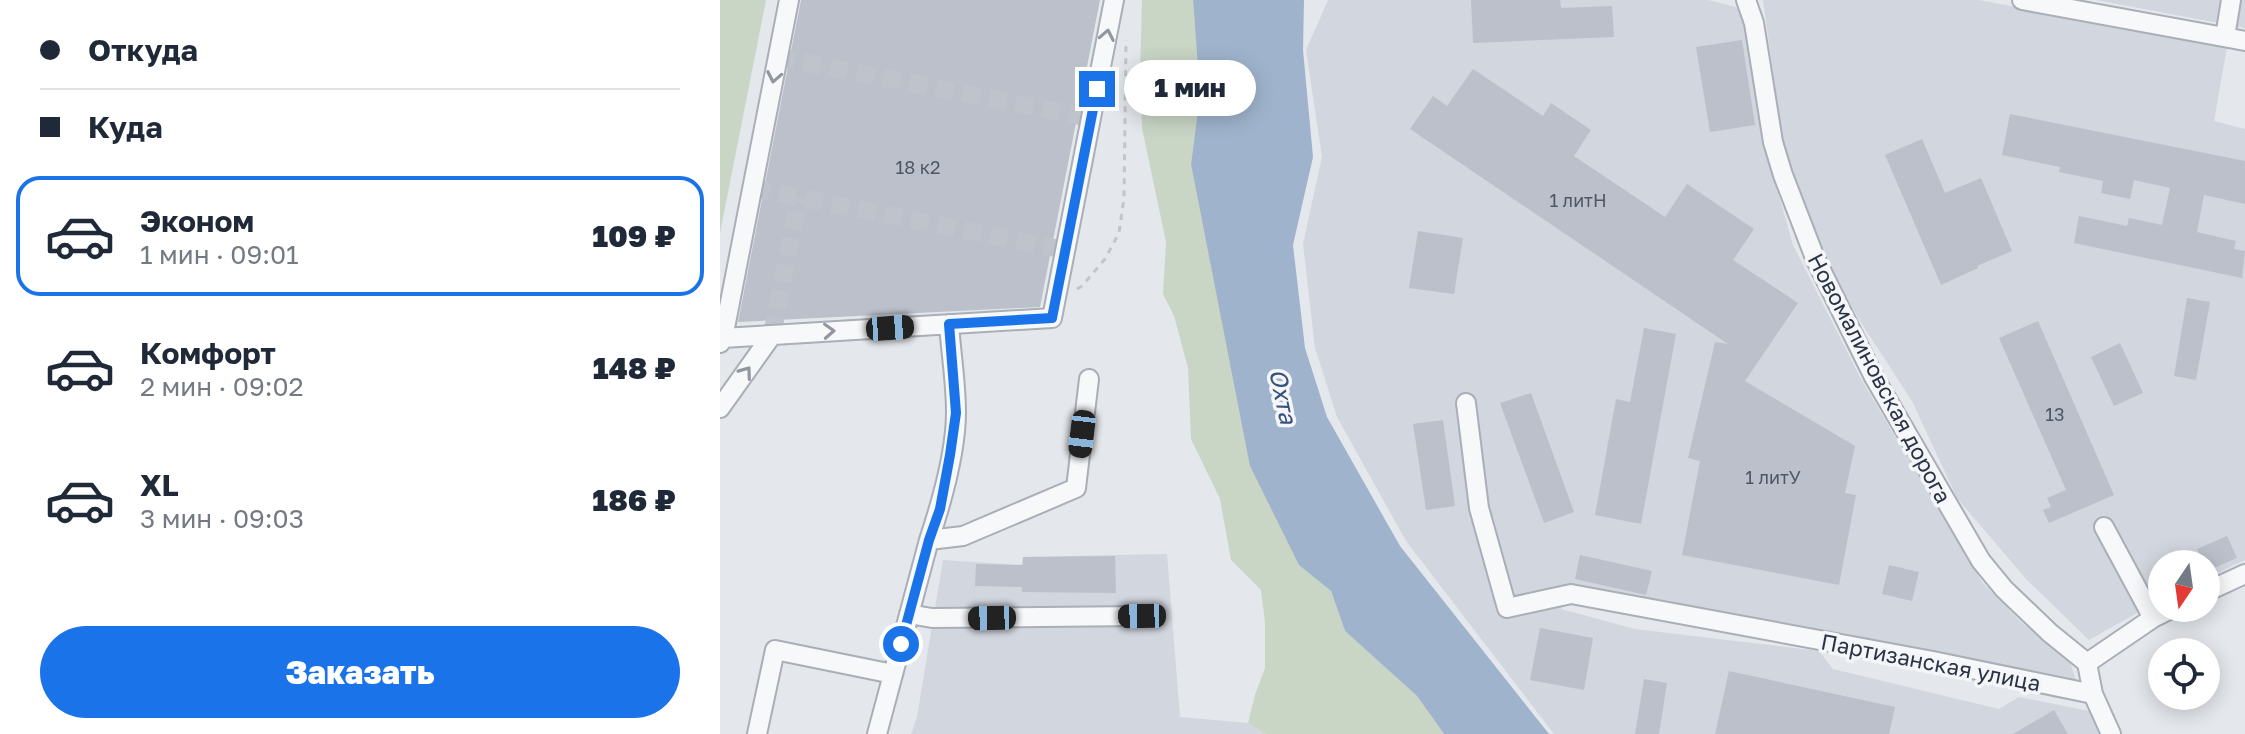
<!DOCTYPE html>
<html lang="ru">
<meta charset="utf-8">
<style>
:root{--surface:#fff;--page:#f2f2f3;--text:#1f2937;--muted:#747a83;--line:#e0e1e3;--accent:#1a73e8}
body{margin:0;font-family:"Golos Text",sans-serif;background:var(--page);color:var(--text);height:100vh;display:flex;flex-direction:column;font-size:30px;white-space:nowrap}
*{box-sizing:border-box;margin:0}
p{font-size:26px;color:var(--muted)}
.icon{flex:none;width:44px;height:44px;fill:none;stroke:currentColor;stroke-width:2;stroke-linecap:round;stroke-linejoin:round}
.map{position:relative;flex:1;overflow:hidden}
.drawer{display:flex;flex-direction:column;background:var(--surface);width:720px}
.drawer>*{flex:none}
.banner{display:grid;align-content:center;height:176px;padding:0 40px;background:var(--surface)}
.needle{width:52px;rotate:193deg}
.tools{position:absolute;left:1428px;top:550px;display:grid;gap:16px}
.tools a{display:grid;place-items:center;width:72px;height:72px;border-radius:50%;background:var(--surface);box-shadow:0 4px 20px #0003;font-size:40px}
.end{position:absolute;width:36px;height:36px;margin:-18px;border:10px solid #1a73e8;background:#fff;box-shadow:0 0 0 4px #fff}
.from{border-radius:50%}
.bubble{position:absolute;height:56px;border-radius:28px;background:var(--surface);box-shadow:0 4px 20px #0003;font-size:26px;font-weight:800;line-height:56px;text-align:center}
.car{position:absolute;width:24px;height:48px;margin:-24px -12px;border-radius:10px;box-shadow:0 0 6px 2px #0007;background:linear-gradient(#222 24%,#8ab4d8 0 40%,#222 0 76%,#8ab4d8 0 86%,#222 0)}
.banner b{display:flex;align-items:center;gap:28px;height:76px;font-size:30px}
.banner b+b{border-top:2px solid var(--line)}
.banner i{width:20px;height:20px;background:var(--text)}
ul{padding:0;list-style:none}
li{display:flex;align-items:center;gap:24px;height:120px;margin:0 16px 12px;padding:0 24px;border:4px solid transparent;border-radius:24px}
li div{flex:1}
li b{display:block;font-size:30px}
li em{font-style:normal;font-weight:800}
li.on{border-color:var(--accent)}
li>.icon{width:72px;height:72px;stroke-width:1.5}
.cta{display:flex;gap:16px;margin-top:auto;padding:16px 40px}
.cta a{flex:1;height:92px;border-radius:48px;background:var(--accent);color:#fff;font-size:32px;font-weight:800;line-height:92px;text-align:center}
main{display:flex;flex:1;min-height:0}
.map>svg:first-child{display:block}
</style>
<main>
<section class="drawer">
<div class="banner">
<b><i class="from"></i>Откуда</b>
<b><i></i>Куда</b>
</div>
<ul>
<li class="on"><svg class="icon" aria-label="car" viewBox="0 0 24 24"><path d="M5 17H2v-5l4-1 3-4h7l3 4 3 1v5h-3M9 17h6M6 11h13"/><circle cx="7" cy="17" r="2"/><circle cx="17" cy="17" r="2"/></svg><div><b>Эконом</b><p>1 мин · 09:01</p></div><em>109 ₽</em></li>
<li><svg class="icon" aria-label="car" viewBox="0 0 24 24"><path d="M5 17H2v-5l4-1 3-4h7l3 4 3 1v5h-3M9 17h6M6 11h13"/><circle cx="7" cy="17" r="2"/><circle cx="17" cy="17" r="2"/></svg><div><b>Комфорт</b><p>2 мин · 09:02</p></div><em>148 ₽</em></li>
<li><svg class="icon" aria-label="car" viewBox="0 0 24 24"><path d="M5 17H2v-5l4-1 3-4h7l3 4 3 1v5h-3M9 17h6M6 11h13"/><circle cx="7" cy="17" r="2"/><circle cx="17" cy="17" r="2"/></svg><div><b>XL</b><p>3 мин · 09:03</p></div><em>186 ₽</em></li>
</ul>
<div class="cta"><a>Заказать</a></div>
</section>
<div class="map">
<svg width="1525" height="734" viewBox="0 0 1525 734">
<rect width="100%" height="100%" fill="#e4e7ec"/>
<!-- built -->
<path fill="#d2d6de" d="M608,0H988L1016,7L1024,13L1041,133L1073,245L1141,379L1262,582L1301,622L1350,662L1357,684L1194,650L846,584L841,609L915,629L1099,651L1113,669L1279,709L1299,697L1374,712L1383,734H834L686,541L617,417L595,348L583,244L602,157L586,50Z
M1043,0H1259L1507,47L1494,121L1525,129V560L1486,578V564H1442V599L1369,640L1306,579L1237,498L1192,401L1138,318L1096,239L1062,137Z
M1376,0H1525V28Z
M447,554L460,717L528,723L546,734H191L197,717L223,560L301,565L303,557Z"/>
<!-- green -->
<path fill="#c9d6c5" d="M0,0H46L0,233Z
M422,0H473L480,95L471,164L579,564L611,591L625,631L697,696L724,734H546L528,723L535,695L545,668V622L541,590L511,560L500,499L471,439L468,368L454,316L443,294L446,242L422,128L420,75Z"/>
<!-- water -->
<path fill="#9fb4cc" d="M473,0H584L583,50L593,157L573,245L585,348L607,417L680,546L829,734H724L697,696L625,631L611,591L579,565L530,466L471,164L480,95Z"/>
<!-- building -->
<path fill="#bbc0ca" d="M81,0H380L320,307L18,322Z
M751,0H840L841,8L892,6L894,37L753,43Z
M1022,40L1035,125L990,132L976,47Z
M753,69L823,116L831,103L871,130L854,156L945,217L967,184L1034,229L1013,260L1078,303L1025,381L1135,446L1125,493L1136,495L1119,585L962,555L980,461L968,458L995,342L1008,344L690,129L713,96L727,106Z
M1290,114L1525,161V204L1484,195L1477,232L1516,241L1514,249L1525,251L1522,278L1354,243L1359,216L1407,226L1409,218L1442,225L1450,188L1414,180L1410,199L1381,193L1383,181L1339,172L1340,167L1282,155Z
M1202,139L1225,193L1261,178L1292,251L1257,266L1258,268L1221,285L1165,155Z
M698,231L743,238L734,294L689,288Z
M1467,298L1490,302L1476,380L1454,376Z
M1318,321L1394,495L1329,523L1323,510L1331,507L1327,498L1346,490L1279,338Z
M924,328L956,334L921,524L875,515L896,399L910,402Z
M1400,343L1423,393L1394,406L1371,357Z
M811,393L854,512L824,523L780,403Z
M723,420L735,506L706,510L693,424Z
M1507,536L1517,558L1487,571L1486,564H1484L1477,549Z
M860,555L932,571L926,595L855,579Z
M395,556L396,593L302,592V587L255,586L256,564L303,565V557Z
M1169,565L1199,572L1192,601L1162,594Z
M820,628L873,638L864,690L810,680Z
M1009,671L1175,707L1169,734H995Z
M924,679L947,683L939,734H915Z
M1334,710L1348,734H1293Z"/>
<g fill="none" stroke-linecap="round" stroke-linejoin="round">
<!-- minor-tunnel -->
<path stroke="#bfc3cb" stroke-width="18" stroke-dasharray="18 9" stroke-linecap="butt" d="M57,57L371,118
M32,188L345,250
M52,335L79,198"/>
<!-- minor casing -->
<g stroke="#a9aeb7" stroke-width="22">
<path id="minor" d="M1026,0L1034,23L1053,142L1063,175L1095,258L1154,377L1261,561L1284,589L1330,633L1367,663
M1302,0L1525,41
M1505,37L1511,0
M3,338L332,318L394,0
M0,343L3,338L69,0
M746,403L759,508L787,608L851,594L1213,661L1373,694L1391,734
M0,408L52,335
M1384,527L1433,618
M209,540L243,536L356,488L369,379
M1486,592L1525,574
M189,614L212,618L422,616
M1373,694L1367,663L1433,618L1453,608
M37,734L55,650L173,674
M157,734L209,540C221,504 236,450 236,412C236,383 231,353 229,324"/>
</g>
<!-- path -->
<path stroke="#c2c5cb" stroke-width="3" stroke-dasharray="6 6" stroke-linecap="butt" d="M357,289L362,286L385,259L399,233L404,198L406,40"/>
<!-- minor -->
<use href="#minor" stroke="#f7f8fa" stroke-width="18"/>
</g>
<!-- one-way arrows -->
<defs><path id="oneway-chevron" d="M-2-3.5L2.5 0L-2 3.5" fill="none" stroke-width="1.6" stroke-linecap="round" stroke-linejoin="round" transform="scale(2)"/></defs>
<g stroke="#9196a0">
<use href="#oneway-chevron" transform="translate(387 35) rotate(-79)"/>
<use href="#oneway-chevron" transform="translate(54 77) rotate(101)"/>
<use href="#oneway-chevron" transform="translate(109 331) rotate(-3)"/>
<use href="#oneway-chevron" transform="translate(26 372) rotate(-54)"/>
</g>
<g fill="none" stroke-linecap="round" stroke-linejoin="round">
<!-- route -->
<path stroke="#1a73e8" stroke-width="10" d="M181,644L209,540L220,509L230,455L236,413L229,324L332,318L377,89"/>
</g>
<g text-anchor="middle" dominant-baseline="central" stroke-width="7" stroke-linejoin="round" paint-order="stroke">
<!-- number labels -->
<g font-size="18" fill="#4f5766">
<text x="198" y="167">18 к2</text>
<text x="858" y="200">1 литН</text>
<text x="1335" y="414">13</text>
<text x="1053" y="477">1 литУ</text>
</g>
<!-- street labels -->
<g font-size="22" fill="#2b3445" stroke="#f4f6f9">
<text transform="translate(1160 378) rotate(62)">Новомалиновская дорога</text>
<text transform="translate(1211 662) rotate(11)">Партизанская улица</text>
</g>
<!-- water labels -->
<g font-size="24" font-style="italic" fill="#34527a" stroke="#f4f6f9">
<text transform="translate(564 396) rotate(78)">Охта</text>
</g>
</g>
</svg>
<div class="tools">
<a><svg class="needle" viewBox="-14 -14 28 28"><path d="M0-13l5 13h-10z" fill="#e53935"/><path d="M0 13l5-13h-10z" fill="#747a83"/></svg></a>
<a><svg class="icon" aria-label="locate" viewBox="0 0 24 24"><circle cx="12" cy="12" r="6"/><path d="M12 2v4M12 18v4M2 12h4M18 12h4"/></svg></a>
</div>
<i class="end from" style="left:181px;top:644px"></i>
<i class="end" style="left:377px;top:89px"></i>
<div class="bubble" style="left:404px;top:60px;width:132px">1 мин</div>
<i class="car" style="left:170px;top:328px;rotate:86deg"></i>
<i class="car" style="left:362px;top:434px;rotate:187deg"></i>
<i class="car" style="left:422px;top:616px;rotate:269deg"></i>
<i class="car" style="left:272px;top:618px;rotate:269deg"></i>
</div>
</main>
